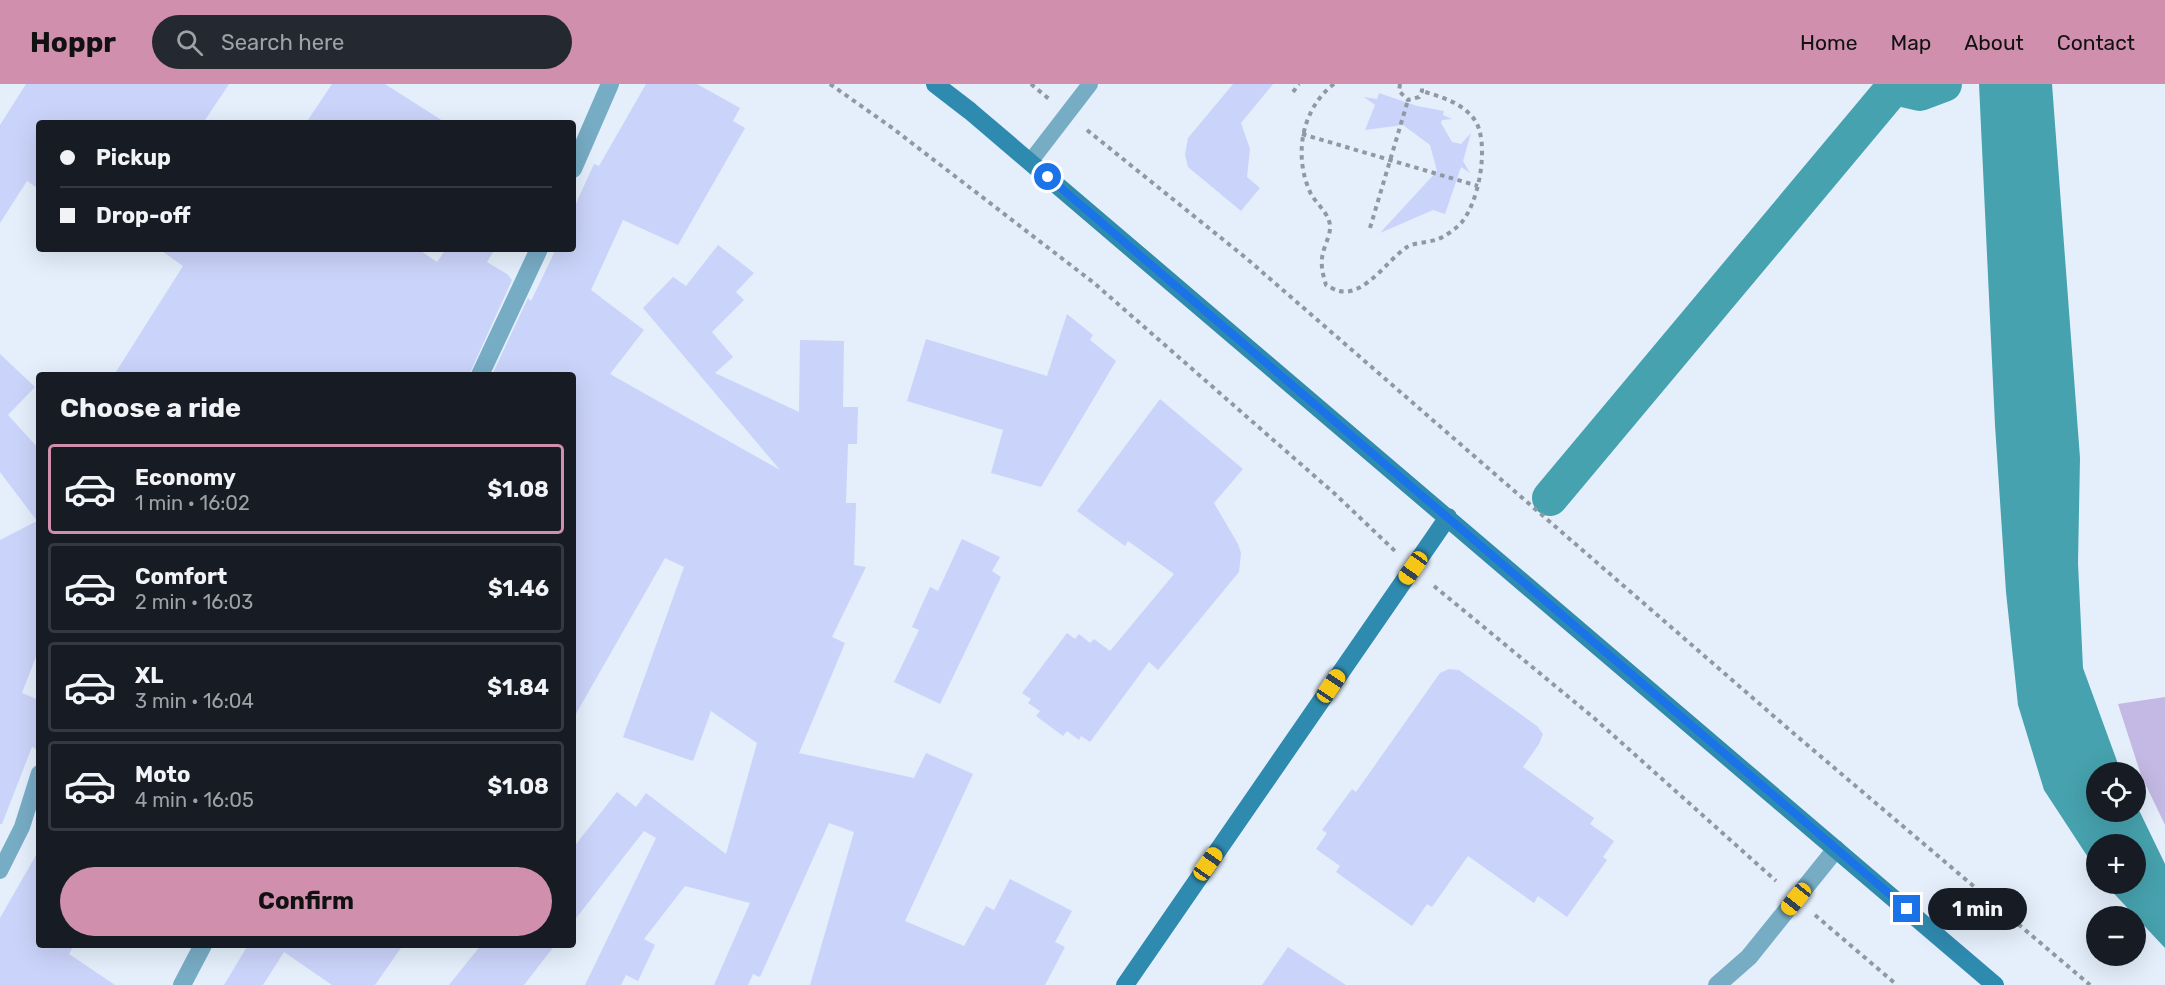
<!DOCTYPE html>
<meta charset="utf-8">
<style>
:root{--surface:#171b24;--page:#242831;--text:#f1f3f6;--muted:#9ea1a6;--line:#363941;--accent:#cf8fad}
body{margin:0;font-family:Rubik,sans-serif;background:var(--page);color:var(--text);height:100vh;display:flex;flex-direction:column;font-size:22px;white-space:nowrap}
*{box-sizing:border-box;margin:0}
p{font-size:20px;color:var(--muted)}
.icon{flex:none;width:33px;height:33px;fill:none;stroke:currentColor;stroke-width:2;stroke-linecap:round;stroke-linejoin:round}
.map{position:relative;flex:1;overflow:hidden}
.panel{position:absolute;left:36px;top:288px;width:540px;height:576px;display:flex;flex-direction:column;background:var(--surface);border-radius:6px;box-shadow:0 6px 24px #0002}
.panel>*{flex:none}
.banner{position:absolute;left:36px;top:36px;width:540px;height:132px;border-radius:6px;box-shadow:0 6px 24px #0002;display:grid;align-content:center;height:132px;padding:0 24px;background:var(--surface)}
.fabs{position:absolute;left:2086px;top:678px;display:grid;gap:12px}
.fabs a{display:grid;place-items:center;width:60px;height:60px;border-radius:50%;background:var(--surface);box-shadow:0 6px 24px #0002;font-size:30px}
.end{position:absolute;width:27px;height:27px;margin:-14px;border:8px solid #1a73e8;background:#fff;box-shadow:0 0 0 3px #fff}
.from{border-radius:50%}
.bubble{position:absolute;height:42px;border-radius:21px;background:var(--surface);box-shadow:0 6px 24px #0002;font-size:20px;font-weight:700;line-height:42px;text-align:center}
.car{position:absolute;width:18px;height:36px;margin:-18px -9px;border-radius:8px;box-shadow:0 0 4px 2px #0007;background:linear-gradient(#f5c518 24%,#345 0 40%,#f5c518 0 76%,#345 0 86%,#f5c518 0)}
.banner b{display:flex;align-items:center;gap:21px;height:57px;font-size:22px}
.banner b+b{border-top:2px solid var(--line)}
.banner i{width:15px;height:15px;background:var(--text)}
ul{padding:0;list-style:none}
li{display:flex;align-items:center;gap:18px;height:90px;margin:0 12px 9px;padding:0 12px;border:3px solid var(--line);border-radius:6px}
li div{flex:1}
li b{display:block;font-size:22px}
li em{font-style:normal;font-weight:700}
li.selected{border-color:var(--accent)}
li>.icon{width:54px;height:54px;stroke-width:1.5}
h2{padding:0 24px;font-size:27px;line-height:72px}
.primary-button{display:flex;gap:12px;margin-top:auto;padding:12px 24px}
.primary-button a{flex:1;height:69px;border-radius:36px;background:var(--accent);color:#111;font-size:24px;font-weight:700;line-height:69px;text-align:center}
header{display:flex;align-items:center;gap:36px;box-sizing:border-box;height:84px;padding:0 30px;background:var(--accent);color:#111}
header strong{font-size:28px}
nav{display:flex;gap:33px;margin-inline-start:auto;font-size:21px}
.search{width:420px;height:54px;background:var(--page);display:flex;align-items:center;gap:15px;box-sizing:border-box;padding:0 21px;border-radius:33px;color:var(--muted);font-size:22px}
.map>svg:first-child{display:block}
</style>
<header>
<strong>Hoppr</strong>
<div class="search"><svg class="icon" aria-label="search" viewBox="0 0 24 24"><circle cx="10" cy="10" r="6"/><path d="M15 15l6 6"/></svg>Search here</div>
<nav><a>Home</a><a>Map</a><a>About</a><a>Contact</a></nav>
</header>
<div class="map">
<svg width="2165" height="901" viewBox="0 0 2165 901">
<rect width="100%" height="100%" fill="#e4effb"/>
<!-- green -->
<path fill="#c3b9e4" d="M2165,613V741L2141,691L2118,620Z"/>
<!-- water -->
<path fill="#46a2ae" d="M1979,0H2052L2080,374L2078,479L2083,584L2121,688H2097V728H2136V720L2165,780V864L2105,800H2136V760H2097V787L2044,706L2018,621L2006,508L1995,341Z"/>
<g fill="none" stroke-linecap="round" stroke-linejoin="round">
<!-- canal -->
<path stroke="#46a2ae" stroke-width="36" d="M1550,414L1894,3L1920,9L1944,0"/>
</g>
<!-- building -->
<path fill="#cad3f9" d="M26,0H229L203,39H39V105L27,97L0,139V41Z
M332,0H385L446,39H306Z
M646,0H697L740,24L733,37L745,44L678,161L623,136L591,206L644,246L610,290L780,386L643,224L673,193L686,202L718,161L754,189L736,208L744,216L712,248L733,273L715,289L799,328L800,256L844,257L843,323H858L857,360H848L846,419H856L854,481L866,483L832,553L845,559L799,669L914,694L926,669L973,690L905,837L964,862L986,822L994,826L1010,795L1072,827L1055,858L1065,863L1045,901H810L854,748L829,739L760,893L753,890L748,901H714L750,819L685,802L644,855L655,861L638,897L626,891L621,901H585L656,754L644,747L573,838V764L617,708L636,723L646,709L726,770L757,659L711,627L693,677L623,653L684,483L665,474L573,635V291H492L528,214L531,217L556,165H573V126L594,80L599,82Z
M1233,0H1273L1241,39L1250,65L1247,93L1260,104L1241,127L1188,83L1185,71L1188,54Z
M1379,9L1417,22L1444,27L1443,31L1452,35L1442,36L1441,39L1452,58L1461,60L1471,49L1463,77L1470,89L1461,83L1445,130L1433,126L1380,149L1437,87L1430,61L1403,41L1365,46L1375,21L1364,13L1377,15Z
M159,165H418L437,178L446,165H495L487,178L507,190L512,196L469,291H114L183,182Z
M1067,230L1093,251L1090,256L1116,277L1041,403L991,389L1003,346L907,317L926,255L1047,292Z
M0,270L35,303L8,331L39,365V565L22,609L39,616V667L32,663L2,740H0V456L37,437L0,388Z
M1160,315L1243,385L1214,419L1238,460L1241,469L1239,488L1158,586L1149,578L1090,658L1081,652L1079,656L1067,647L1063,652L1036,632L1040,627L1028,619L1031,615L1022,609L1067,549L1075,555L1079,550L1090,559L1094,555L1110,567L1174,490L1128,457L1125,462L1077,427Z
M962,455L1000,473L992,487L1001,493L940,620L894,598L919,546L912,543L930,503L938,507Z
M1449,585L1459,586L1537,642L1543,650L1539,660L1523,683L1594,734L1590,740L1614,757L1603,773L1607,776L1567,833L1538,812L1534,819L1468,772L1432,823L1427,820L1412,842L1336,788L1340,782L1316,765L1327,749L1322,746L1352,705L1356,708L1440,589Z
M39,766V861H74L69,870L115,901H0V834Z
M248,861H403L375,901H332L284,868L263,901H224Z
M481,861H555L524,901H449Z
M1288,863L1346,901H1262Z"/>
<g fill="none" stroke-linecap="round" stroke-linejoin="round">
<!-- path -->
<path stroke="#9099a3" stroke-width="4" stroke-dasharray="4.5 4.5" stroke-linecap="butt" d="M830,0L891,43L1094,199L1335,410L1395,467
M1031,0L1049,15
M1334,0C1301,25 1293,73 1311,110C1316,119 1326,127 1329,137C1333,147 1325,159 1323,169C1320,180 1323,191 1326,201C1330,203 1335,206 1339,207C1365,213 1388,175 1407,163C1415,158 1428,159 1438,155C1444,153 1452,147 1457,143C1479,125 1491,57 1474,35C1461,18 1441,13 1422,7
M1400,0L1399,7L1408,16L1419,13L1422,7V0
M1293,8L1299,0
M1087,46L1246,174L1792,648L2090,901
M1302,50L1478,102
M1370,144L1408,16
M1434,502L1594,634L1776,797
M1815,831L1897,901"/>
<!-- lane -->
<path stroke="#77acc5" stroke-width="16" d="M1030,78L1090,0
M0,787L22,743L39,689"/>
<!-- street -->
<path stroke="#77acc5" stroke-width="18" d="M573,85L610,0
M480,291L539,165
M182,901L203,861
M1717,901L1749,873L1836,765"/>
<!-- secondary -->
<path stroke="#2f8aaf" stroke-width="18" d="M935,0L970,27L1995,901
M1125,901L1448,433"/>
</g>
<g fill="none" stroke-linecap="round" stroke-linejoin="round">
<!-- route -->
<path stroke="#1a73e8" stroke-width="8" d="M1048,93L1907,825"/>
</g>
</svg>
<div class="fabs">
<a><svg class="icon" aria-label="locate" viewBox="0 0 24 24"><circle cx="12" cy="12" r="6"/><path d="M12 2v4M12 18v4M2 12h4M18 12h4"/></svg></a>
<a>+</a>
<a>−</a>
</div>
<i class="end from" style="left:1048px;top:93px"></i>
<i class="end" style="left:1907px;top:825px"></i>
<div class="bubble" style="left:1928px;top:804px;width:99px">1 min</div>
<i class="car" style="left:1413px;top:484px;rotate:215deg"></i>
<i class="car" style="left:1331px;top:602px;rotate:34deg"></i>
<i class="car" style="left:1208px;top:780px;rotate:35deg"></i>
<i class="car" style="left:1796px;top:815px;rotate:219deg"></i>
<div class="banner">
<b><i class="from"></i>Pickup</b>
<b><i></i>Drop-off</b>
</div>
<section class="panel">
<h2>Choose a ride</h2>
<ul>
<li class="selected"><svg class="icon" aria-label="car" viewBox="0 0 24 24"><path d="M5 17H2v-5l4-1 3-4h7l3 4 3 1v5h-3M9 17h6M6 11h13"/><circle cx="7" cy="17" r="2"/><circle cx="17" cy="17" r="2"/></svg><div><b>Economy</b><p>1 min · 16:02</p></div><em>$1.08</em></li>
<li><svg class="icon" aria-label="car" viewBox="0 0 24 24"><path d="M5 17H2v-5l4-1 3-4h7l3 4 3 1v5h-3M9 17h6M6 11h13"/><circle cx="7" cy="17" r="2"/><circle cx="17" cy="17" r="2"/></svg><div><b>Comfort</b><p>2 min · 16:03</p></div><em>$1.46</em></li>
<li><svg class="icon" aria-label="car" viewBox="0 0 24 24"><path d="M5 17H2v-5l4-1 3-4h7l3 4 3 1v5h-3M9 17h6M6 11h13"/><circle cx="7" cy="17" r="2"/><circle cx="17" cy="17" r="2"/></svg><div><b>XL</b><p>3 min · 16:04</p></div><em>$1.84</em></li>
<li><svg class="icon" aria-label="car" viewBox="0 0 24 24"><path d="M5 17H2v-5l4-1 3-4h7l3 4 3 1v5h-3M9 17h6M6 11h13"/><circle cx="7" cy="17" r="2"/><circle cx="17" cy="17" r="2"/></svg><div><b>Moto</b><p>4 min · 16:05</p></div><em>$1.08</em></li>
</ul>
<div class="primary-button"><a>Confirm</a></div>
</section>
</div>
